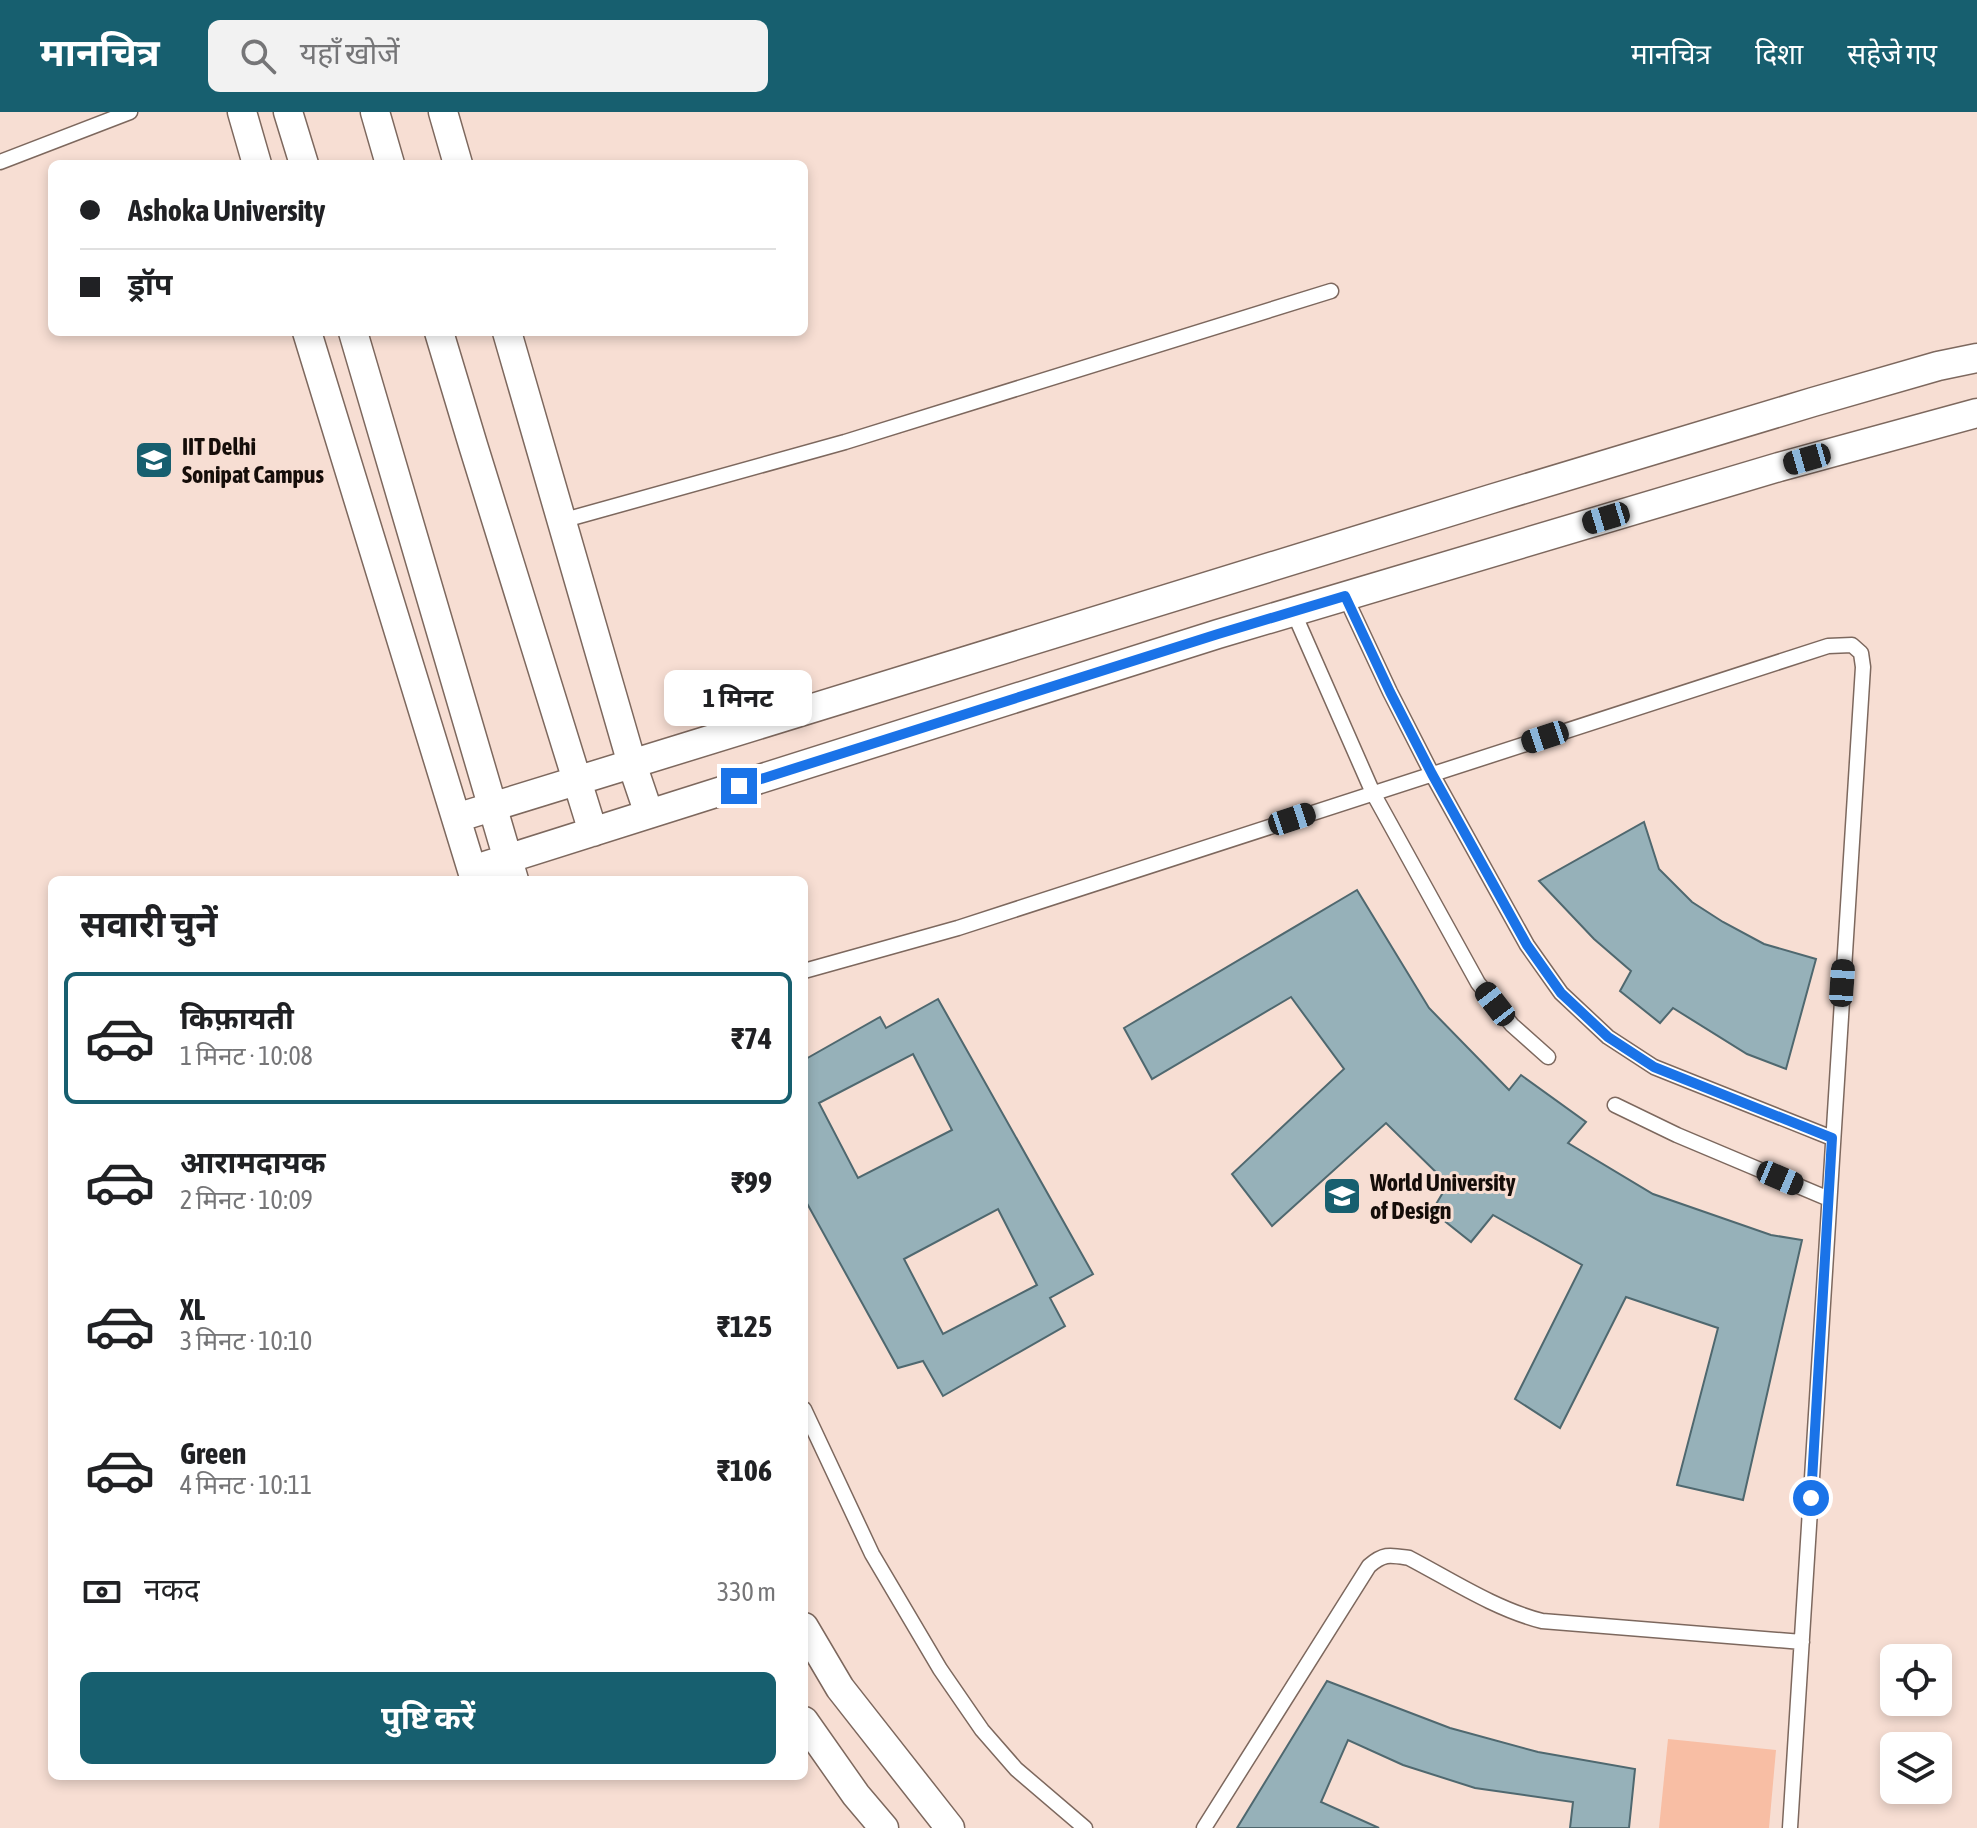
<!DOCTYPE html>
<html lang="hi">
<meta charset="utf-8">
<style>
:root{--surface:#fff;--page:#f2f2f2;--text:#202124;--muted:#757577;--line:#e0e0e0;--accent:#175f6f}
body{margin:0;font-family:"Asap Condensed","Noto Sans Devanagari",sans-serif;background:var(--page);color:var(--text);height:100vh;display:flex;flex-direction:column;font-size:30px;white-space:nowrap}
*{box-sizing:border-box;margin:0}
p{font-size:26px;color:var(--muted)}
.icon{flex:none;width:44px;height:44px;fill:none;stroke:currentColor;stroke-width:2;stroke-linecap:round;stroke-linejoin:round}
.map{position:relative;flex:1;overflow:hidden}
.drawer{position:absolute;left:48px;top:764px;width:760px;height:904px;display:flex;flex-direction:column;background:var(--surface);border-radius:12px;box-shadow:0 4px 12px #0003}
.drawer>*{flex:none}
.guide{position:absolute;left:48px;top:48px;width:760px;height:176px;border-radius:12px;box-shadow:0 4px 12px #0003;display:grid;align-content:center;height:176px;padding:0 32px;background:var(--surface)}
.fabs{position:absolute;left:1880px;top:1532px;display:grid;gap:16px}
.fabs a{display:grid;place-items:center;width:72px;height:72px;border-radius:12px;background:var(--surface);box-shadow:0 4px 12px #0003;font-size:40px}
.end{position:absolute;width:36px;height:36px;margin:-18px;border:10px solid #1a73e8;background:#fff;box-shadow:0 0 0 4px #fff}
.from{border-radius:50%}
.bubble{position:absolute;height:56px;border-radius:12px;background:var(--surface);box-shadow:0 4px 12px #0003;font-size:26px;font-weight:700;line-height:56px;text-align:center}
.car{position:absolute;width:24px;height:48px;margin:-24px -12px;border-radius:10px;box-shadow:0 0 6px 2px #0007;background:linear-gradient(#222 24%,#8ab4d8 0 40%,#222 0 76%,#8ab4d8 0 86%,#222 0)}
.guide b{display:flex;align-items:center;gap:28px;height:76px;font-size:30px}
.guide b+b{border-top:2px solid var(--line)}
.guide i{width:20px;height:20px;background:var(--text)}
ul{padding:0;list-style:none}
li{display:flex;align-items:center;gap:24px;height:132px;margin:0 16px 12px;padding:0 16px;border:4px solid transparent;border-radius:12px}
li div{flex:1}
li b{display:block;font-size:30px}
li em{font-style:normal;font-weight:700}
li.current{border-color:var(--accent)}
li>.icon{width:72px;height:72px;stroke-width:1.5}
h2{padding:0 32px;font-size:36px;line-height:96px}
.pay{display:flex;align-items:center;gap:20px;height:88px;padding:0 32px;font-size:30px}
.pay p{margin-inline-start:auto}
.action{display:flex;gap:16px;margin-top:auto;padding:16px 32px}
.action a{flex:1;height:92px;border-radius:12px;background:var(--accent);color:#fff;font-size:32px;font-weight:700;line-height:92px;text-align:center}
header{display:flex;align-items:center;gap:48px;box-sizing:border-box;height:112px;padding:0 40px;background:var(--accent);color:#fff}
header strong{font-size:38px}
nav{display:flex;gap:44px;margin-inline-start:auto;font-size:28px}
.search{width:560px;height:72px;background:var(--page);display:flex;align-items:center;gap:20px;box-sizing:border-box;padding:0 28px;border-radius:12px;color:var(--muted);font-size:30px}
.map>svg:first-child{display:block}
</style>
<header>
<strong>मानचित्र</strong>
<div class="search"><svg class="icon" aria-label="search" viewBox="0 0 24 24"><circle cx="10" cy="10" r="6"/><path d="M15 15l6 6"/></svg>यहाँ खोजें</div>
<nav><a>मानचित्र</a><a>दिशा</a><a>सहेजे गए</a></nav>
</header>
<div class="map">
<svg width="1977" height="1716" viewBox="0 0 1977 1716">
<rect width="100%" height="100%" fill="#f7ded3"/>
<!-- green -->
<path fill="#f8bea4" d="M1668,1627L1776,1638L1769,1716H1659Z"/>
<!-- building -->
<path fill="#96b1b9" stroke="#4f686f" stroke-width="2" fill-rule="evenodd" d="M1644,710L1659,757L1692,790L1723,810L1764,832L1816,847L1786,957L1747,942L1673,896L1660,911L1620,879L1631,859L1594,827L1539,769Z
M1357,778L1429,896L1509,978L1521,963L1586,1010L1568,1031L1653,1082L1771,1123L1802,1128L1743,1388L1677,1373L1718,1216L1626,1185L1560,1316L1515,1287L1582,1153L1493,1103L1471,1130L1432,1099L1448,1072L1386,1011L1272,1114L1232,1062L1344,957L1291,885L1152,967L1124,916Z
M938,887L1093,1162L1050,1186L1065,1214L943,1284L923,1249L898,1256L804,1086V948L880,905L886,916ZM913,942L952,1018L858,1066L819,991ZM998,1097L1037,1173L943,1222L904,1147Z
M1327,1569L1450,1616L1538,1640L1635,1657L1629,1716H1570L1573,1690L1475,1676L1403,1653L1348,1628L1321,1690L1379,1716H1237Z"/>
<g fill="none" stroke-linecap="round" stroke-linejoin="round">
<!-- lane casing -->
<g stroke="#7d685e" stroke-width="17">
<path id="lane" d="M0,50L130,0
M561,409L845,330L1331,179
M1345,484L1390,580L1432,662L1527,833L1561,881L1608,925L1654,955L1832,1026
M1293,499L1373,681L1478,871L1512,913L1548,945
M804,859L958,816L1828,534L1852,533L1861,541L1863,555L1790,1716
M1615,993L1677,1023L1829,1087
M804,1297L872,1442L940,1557L982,1618L1016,1657L1085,1716
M1204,1716L1369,1454C1384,1441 1390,1443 1409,1446C1451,1468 1495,1497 1542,1509L1802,1530"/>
</g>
<!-- street casing -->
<g stroke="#7d685e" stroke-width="31">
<path id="street" d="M242,0L257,52
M288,0L304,52
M375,0L390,52
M443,0L458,52
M307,220L475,768
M353,220L514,768
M439,220L473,333L593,720
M507,220L632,652L649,702
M456,706L1491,387L1813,290L1938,254L1977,246
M472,758L1218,522L1779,355L1977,301
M804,1515L840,1576L950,1716
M804,1609L856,1683L884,1716"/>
</g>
<!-- lane -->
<use href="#lane" stroke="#fff" stroke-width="14"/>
<!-- street -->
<use href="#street" stroke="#fff" stroke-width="28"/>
</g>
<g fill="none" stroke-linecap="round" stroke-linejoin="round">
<!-- route -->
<path stroke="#1a73e8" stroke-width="10" d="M739,674L1218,522L1345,484L1390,580L1432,662L1527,833L1561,881L1608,925L1654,955L1832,1026L1811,1386"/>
</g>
<!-- icons -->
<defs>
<g id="university-square" transform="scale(2)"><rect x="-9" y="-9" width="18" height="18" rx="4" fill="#175f6f" stroke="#f7ded3"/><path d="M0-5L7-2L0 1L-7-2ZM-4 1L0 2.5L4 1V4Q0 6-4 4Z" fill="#fff"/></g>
</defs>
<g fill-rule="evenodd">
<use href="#university-square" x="154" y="348"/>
<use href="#university-square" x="1342" y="1084"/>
</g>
<g text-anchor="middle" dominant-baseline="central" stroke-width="6" stroke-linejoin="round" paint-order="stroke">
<!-- poi labels -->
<g font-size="24" font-weight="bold" fill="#150d09" stroke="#f7ded3" text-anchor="start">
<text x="182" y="334">IIT Delhi<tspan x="182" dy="28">Sonipat Campus</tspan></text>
<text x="1370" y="1070">World University<tspan x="1370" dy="28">of Design</tspan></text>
</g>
</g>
</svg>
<div class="fabs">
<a><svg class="icon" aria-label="locate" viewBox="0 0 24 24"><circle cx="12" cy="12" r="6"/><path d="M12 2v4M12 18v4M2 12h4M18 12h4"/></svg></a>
<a><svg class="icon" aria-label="layers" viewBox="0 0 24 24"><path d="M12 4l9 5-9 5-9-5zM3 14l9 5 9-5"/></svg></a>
</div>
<i class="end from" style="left:1811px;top:1386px"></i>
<i class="end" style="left:739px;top:674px"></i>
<div class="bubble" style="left:664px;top:558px;width:148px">1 मिनट</div>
<i class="car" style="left:1807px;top:347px;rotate:254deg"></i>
<i class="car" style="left:1606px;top:406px;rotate:253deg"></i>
<i class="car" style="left:1545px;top:625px;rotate:252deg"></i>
<i class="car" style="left:1292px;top:707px;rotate:72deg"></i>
<i class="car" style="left:1842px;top:871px;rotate:4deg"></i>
<i class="car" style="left:1495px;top:892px;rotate:322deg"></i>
<i class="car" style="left:1780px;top:1066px;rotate:113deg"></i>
<div class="guide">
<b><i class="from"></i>Ashoka University</b>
<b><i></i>ड्रॉप</b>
</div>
<section class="drawer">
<h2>सवारी चुनें</h2>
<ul>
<li class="current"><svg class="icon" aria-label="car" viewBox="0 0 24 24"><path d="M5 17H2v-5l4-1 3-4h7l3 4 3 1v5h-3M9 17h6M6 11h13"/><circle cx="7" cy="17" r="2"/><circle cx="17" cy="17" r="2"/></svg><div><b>किफ़ायती</b><p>1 मिनट · 10:08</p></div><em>₹74</em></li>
<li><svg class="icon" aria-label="car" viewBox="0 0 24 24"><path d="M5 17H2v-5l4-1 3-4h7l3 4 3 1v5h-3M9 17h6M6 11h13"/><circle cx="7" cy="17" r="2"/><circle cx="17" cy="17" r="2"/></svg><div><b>आरामदायक</b><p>2 मिनट · 10:09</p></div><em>₹99</em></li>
<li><svg class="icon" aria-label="car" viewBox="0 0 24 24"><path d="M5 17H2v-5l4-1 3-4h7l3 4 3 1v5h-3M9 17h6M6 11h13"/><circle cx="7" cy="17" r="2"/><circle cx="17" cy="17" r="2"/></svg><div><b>XL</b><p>3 मिनट · 10:10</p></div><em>₹125</em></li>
<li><svg class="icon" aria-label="car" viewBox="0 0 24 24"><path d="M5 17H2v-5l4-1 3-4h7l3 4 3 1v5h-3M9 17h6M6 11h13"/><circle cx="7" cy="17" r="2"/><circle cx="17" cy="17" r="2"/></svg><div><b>Green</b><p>4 मिनट · 10:11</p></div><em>₹106</em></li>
</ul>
<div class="pay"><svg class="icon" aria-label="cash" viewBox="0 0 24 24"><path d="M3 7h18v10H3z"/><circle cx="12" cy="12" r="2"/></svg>नकद<p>330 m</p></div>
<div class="action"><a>पुष्टि करें</a></div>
</section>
</div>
